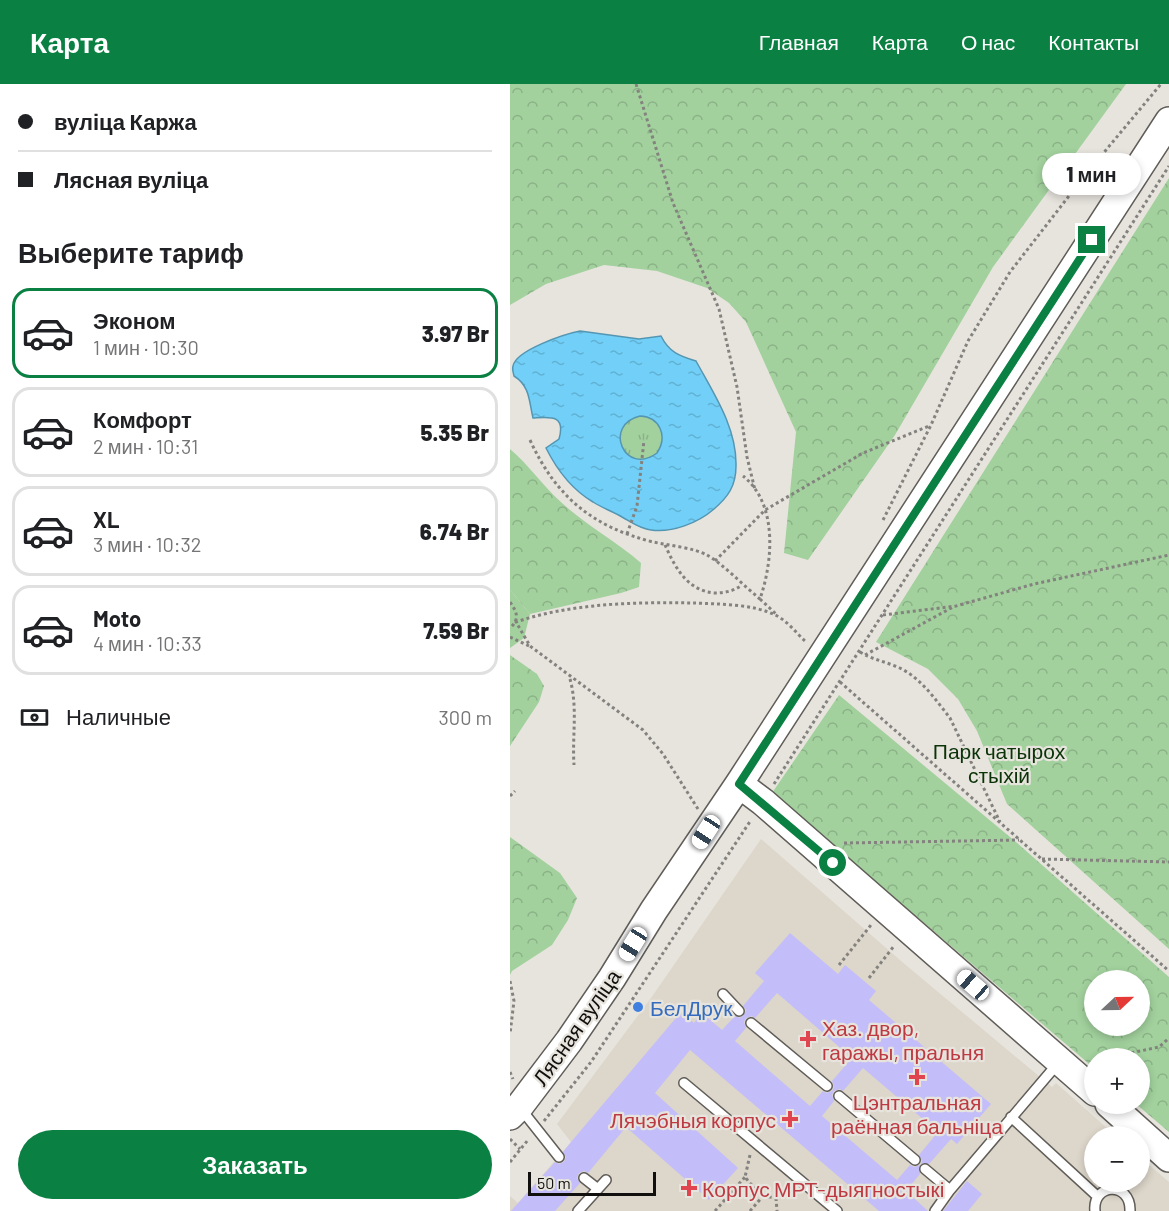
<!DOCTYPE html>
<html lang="ru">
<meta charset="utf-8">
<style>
:root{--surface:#fff;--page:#f2f2f2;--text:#202124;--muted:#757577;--line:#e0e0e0;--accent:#0b8043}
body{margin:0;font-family:Barlow,sans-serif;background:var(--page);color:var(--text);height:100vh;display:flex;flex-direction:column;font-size:22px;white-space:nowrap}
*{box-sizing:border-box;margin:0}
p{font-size:20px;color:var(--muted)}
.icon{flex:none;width:33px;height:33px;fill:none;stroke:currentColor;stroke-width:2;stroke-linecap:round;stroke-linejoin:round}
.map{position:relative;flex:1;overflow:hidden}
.panel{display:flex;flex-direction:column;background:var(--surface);width:510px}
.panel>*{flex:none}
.guide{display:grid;align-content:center;height:132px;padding:0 18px;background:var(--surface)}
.needle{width:39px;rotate:68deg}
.controls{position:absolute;left:574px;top:886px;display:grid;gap:12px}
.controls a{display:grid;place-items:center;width:66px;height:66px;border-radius:50%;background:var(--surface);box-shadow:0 3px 9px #0003;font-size:30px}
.scale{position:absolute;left:18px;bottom:15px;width:128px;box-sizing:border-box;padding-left:6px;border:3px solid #11100e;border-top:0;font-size:16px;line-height:21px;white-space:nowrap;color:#11100e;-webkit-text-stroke:4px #e7e4de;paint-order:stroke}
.end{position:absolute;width:27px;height:27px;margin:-14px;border:8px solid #0b8043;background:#fff;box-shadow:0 0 0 3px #fff}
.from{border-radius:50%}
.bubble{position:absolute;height:42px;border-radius:21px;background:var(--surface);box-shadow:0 3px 9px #0003;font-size:20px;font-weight:800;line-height:42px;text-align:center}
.car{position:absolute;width:18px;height:36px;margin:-18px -9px;border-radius:8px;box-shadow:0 0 4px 2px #0007;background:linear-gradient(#fff 24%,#345 0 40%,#fff 0 76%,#345 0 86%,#fff 0)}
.guide b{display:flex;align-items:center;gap:21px;height:57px;font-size:22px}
.guide b+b{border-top:2px solid var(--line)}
.guide i{width:15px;height:15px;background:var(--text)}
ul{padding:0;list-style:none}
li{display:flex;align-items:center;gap:18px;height:90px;margin:0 12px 9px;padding:0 6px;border:3px solid var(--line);border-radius:18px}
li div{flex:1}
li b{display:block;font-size:22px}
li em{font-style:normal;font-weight:800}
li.on{border-color:var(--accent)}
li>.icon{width:54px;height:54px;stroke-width:1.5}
h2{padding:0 18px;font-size:27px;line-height:72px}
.pay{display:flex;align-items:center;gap:15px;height:66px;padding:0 18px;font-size:22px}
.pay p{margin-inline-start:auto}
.cta{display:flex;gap:12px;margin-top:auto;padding:12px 18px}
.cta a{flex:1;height:69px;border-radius:36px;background:var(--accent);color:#fff;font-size:24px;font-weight:800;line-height:69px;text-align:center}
header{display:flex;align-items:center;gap:36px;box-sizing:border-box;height:84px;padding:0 30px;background:var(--accent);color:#fff}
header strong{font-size:28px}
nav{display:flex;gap:33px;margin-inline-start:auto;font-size:21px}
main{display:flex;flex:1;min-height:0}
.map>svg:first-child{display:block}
</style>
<header>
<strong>Карта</strong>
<nav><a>Главная</a><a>Карта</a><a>О нас</a><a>Контакты</a></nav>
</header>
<main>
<section class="panel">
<div class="guide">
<b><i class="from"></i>вуліца Каржа</b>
<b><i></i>Лясная вуліца</b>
</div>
<h2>Выберите тариф</h2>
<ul>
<li class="on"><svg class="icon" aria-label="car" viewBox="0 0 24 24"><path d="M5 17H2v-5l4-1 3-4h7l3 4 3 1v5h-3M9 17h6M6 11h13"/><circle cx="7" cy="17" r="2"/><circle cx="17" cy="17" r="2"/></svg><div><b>Эконом</b><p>1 мин · 10:30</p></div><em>3.97 Br</em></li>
<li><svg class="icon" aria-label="car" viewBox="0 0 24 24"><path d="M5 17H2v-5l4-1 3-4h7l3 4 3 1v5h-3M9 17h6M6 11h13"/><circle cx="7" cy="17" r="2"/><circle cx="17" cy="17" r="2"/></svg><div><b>Комфорт</b><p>2 мин · 10:31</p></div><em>5.35 Br</em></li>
<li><svg class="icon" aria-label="car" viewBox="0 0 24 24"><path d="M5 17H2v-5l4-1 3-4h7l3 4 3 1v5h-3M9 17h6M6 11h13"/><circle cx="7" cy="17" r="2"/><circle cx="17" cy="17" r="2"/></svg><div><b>XL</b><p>3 мин · 10:32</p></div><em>6.74 Br</em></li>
<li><svg class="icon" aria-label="car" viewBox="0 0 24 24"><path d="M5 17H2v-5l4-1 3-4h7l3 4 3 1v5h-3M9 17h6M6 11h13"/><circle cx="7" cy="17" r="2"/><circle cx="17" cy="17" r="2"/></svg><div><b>Moto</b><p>4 мин · 10:33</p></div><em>7.59 Br</em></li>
</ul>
<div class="pay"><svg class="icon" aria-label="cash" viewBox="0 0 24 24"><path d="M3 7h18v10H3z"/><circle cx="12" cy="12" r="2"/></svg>Наличные<p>300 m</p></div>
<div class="cta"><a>Заказать</a></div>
</section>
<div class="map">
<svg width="659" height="1127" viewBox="0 0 659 1127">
<defs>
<pattern id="grass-tufts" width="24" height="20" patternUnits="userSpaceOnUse" patternTransform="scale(1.5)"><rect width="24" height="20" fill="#a2d19d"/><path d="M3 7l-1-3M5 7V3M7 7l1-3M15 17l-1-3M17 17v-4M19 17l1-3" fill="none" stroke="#8ab286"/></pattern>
<pattern id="forest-crowns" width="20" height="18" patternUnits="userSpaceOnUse" patternTransform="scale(1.5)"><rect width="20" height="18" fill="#a2d19d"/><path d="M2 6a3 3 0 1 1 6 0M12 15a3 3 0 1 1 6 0" fill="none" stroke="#8ab286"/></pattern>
<pattern id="water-ripples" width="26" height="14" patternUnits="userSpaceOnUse" patternTransform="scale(1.5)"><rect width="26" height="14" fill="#71cff8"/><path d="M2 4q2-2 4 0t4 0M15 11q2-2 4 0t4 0" fill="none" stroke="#61b1d3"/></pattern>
</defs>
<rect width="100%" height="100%" fill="#e7e4de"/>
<!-- built -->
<path fill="#ddd6ca" d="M251,755L391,877L542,1003L546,999L607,1053H585V1098H630V1073L659,1098V1127H0V1112L8,1119L61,1058L47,1040L141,914Z"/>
<!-- grass -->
<path fill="url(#grass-tufts)" d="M109 354a22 22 0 1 1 44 0a22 22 0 1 1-44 0Z"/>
<!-- forest -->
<path fill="url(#forest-crowns)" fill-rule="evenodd" d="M0,0H616L483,183L385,351L298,476L274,469L286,348L236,238L219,219L197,204L147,187L94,181L36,200L0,221Z
M659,94V865L497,720L467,647L448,615L418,585L366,558Z
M0,365C19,381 33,402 52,419C77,442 106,457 131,479L129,503L111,509L20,530L0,506Z
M0,571L27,590L34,602L29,618L0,662Z
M329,611L506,758L659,893V1048L626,1020H630V975H585V985L262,709ZM585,897H630V942H585Z
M0,753L50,789L67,814L58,836L42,861L2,887L0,891Z"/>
<!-- garden -->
<path fill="#a2d19d" d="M0,506L20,530L14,554L0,564Z"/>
<!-- water -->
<path fill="url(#water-ripples)" stroke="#5496b2" stroke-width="1.5" fill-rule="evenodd" d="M70,247L129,255L151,252C159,268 169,272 186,277C204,310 227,344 226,382C226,402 218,413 204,425C188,439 162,449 141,446C130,445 121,438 112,433C102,427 92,424 83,418C61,405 47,386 36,364L49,355C56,330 40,333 23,334C19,317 20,302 4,292C3,288 2,285 3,282C6,266 55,250 70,247ZM130,332C150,333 158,352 147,369C115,393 92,341 130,332Z"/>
<!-- building -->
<path fill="#c3bdfa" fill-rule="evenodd" d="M280,849L328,890L335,881L366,907L359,916L481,1020L447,1060L441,1055L419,1080L413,1079L410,1081V1090L396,1107L418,1127H369L180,966L145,1009L228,1084L199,1116L116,1043L78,1089L74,1087L69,1089L67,1094L70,1099L45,1127H1L45,1078L49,1080L54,1078L56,1073L53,1068L61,1058L171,928L184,939L192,929L212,946L225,932L230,934L234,931L236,926L233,922L254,897L245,889ZM267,909L342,974L322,997L324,1003L322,1007L316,1009L313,1007L300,1022L225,957L236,944L234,938L236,934L242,932L245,934ZM353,984L428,1048L409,1071L412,1077L410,1081L404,1083L400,1081L387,1096L312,1032L324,1017L322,1011L324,1007L330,1005L333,1007Z
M457,1097L472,1110L458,1127H433Z"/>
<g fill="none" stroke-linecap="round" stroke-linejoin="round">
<!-- lane casing -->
<g stroke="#605d58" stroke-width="12">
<path id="lane" d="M213,910L229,927
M241,939L317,1002
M174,999L327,1127
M329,1012L405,1076
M11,1025L49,1073
M501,1033L587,1112
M415,1085L440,1106L549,978
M74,1094L88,1105
M68,1127L96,1096
M425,1127L440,1106
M585,1127C582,1099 621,1097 620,1127"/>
</g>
<!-- secondary casing -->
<g stroke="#605d58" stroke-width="30">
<path id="secondary" d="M229,700L253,718L585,1008
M599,1020L659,1074
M0,1032L9,1023L59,957L102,894L144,826L229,700L659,37"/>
</g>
<!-- path -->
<path stroke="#84827e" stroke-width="3" stroke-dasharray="3 3" stroke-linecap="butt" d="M126,0L163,119L209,225L227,303L237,373L245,406
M20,356C46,413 83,443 143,458C158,461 184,464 197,471C213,480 234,502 250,515C263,477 268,420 233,392
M373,436L421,341L458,257L500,188L576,90L651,0
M117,450L127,422L134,356
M155,461C165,483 177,507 205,509C215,509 224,507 232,501
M205,477L255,426L353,369L419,342
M250,515L266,530
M0,518C7,528 10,535 0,544
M373,531L446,522L524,500L659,471
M0,553L19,562
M350,568C361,575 373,577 385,582C409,591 425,615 440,634L490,738
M355,571L443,523
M60,595C68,624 62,652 64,681
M330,598L659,887
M264,700L659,82
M0,712L5,707
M188,725L153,670L133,646L20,562L6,538C62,519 125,518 184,519C208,520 244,520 265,531C277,536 287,550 296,558
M334,759L509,756
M532,775L659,778
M329,881L361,841
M359,894L384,862
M0,897L4,917L0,950
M592,975L649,963L659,954
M0,988L3,995
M34,1037L81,978L241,736
M0,1055L10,1065
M240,1071L235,1093C253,1116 260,1117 286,1108
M0,1078L18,1056
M266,1114L267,1127
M205,1127L235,1093
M240,1127L253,1112"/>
<!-- lane -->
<use href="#lane" stroke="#fff" stroke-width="9"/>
<!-- secondary -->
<use href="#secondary" stroke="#fff" stroke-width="27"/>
</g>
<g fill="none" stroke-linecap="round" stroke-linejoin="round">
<!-- route -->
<path stroke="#0b8043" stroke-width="8" d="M323,779L229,700L582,156"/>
</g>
<!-- markers -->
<circle fill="#3f7fe0" stroke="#e7e4de" stroke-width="2" cx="128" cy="923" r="6"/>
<g fill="#e0444e" stroke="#e7e4de" stroke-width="2">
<path d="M295 946h6v6h6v6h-6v6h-6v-6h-6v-6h6z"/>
<path d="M404 984h6v6h6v6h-6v6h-6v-6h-6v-6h6z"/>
<path d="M277 1026h6v6h6v6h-6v6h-6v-6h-6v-6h6z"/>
<path d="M176 1095h6v6h6v6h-6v6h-6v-6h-6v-6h6z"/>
</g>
<g text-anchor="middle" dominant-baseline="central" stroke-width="4.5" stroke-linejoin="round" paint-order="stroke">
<!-- park labels -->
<g font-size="21" fill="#0b3308" stroke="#e7e4de">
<text x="489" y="666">Парк чатырох<tspan x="489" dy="24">стыхій</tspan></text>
</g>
<!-- shop labels -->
<g font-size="21" fill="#366cbe" stroke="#e7e4de" text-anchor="start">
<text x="140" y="923">БелДрук</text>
</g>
<!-- street labels -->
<g font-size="21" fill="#11100e" stroke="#e7e4de">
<text transform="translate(66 943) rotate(-55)">Лясная вуліца</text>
</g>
<!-- health labels -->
<g font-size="21" fill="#be3a42" stroke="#e7e4de" text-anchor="start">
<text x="312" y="943">Хаз. двор,<tspan x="312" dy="24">гаражы, пральня</tspan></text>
<text x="407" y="1017" text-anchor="middle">Цэнтральная<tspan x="407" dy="24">раённая бальніца</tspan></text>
<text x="266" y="1035" text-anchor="end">Лячэбныя корпус</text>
<text x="192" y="1104">Корпус МРТ-дыягностыкі</text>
</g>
</g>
</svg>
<div class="controls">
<a><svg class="needle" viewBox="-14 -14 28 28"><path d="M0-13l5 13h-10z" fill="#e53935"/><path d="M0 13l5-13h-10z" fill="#757577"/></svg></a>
<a>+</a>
<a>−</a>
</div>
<div class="scale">50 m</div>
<i class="end from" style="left:323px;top:779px"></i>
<i class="end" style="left:582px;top:156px"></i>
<div class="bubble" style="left:532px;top:69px;width:99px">1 мин</div>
<i class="car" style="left:196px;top:748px;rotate:213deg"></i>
<i class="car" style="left:123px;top:860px;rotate:212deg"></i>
<i class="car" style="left:463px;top:901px;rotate:311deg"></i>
</div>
</main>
